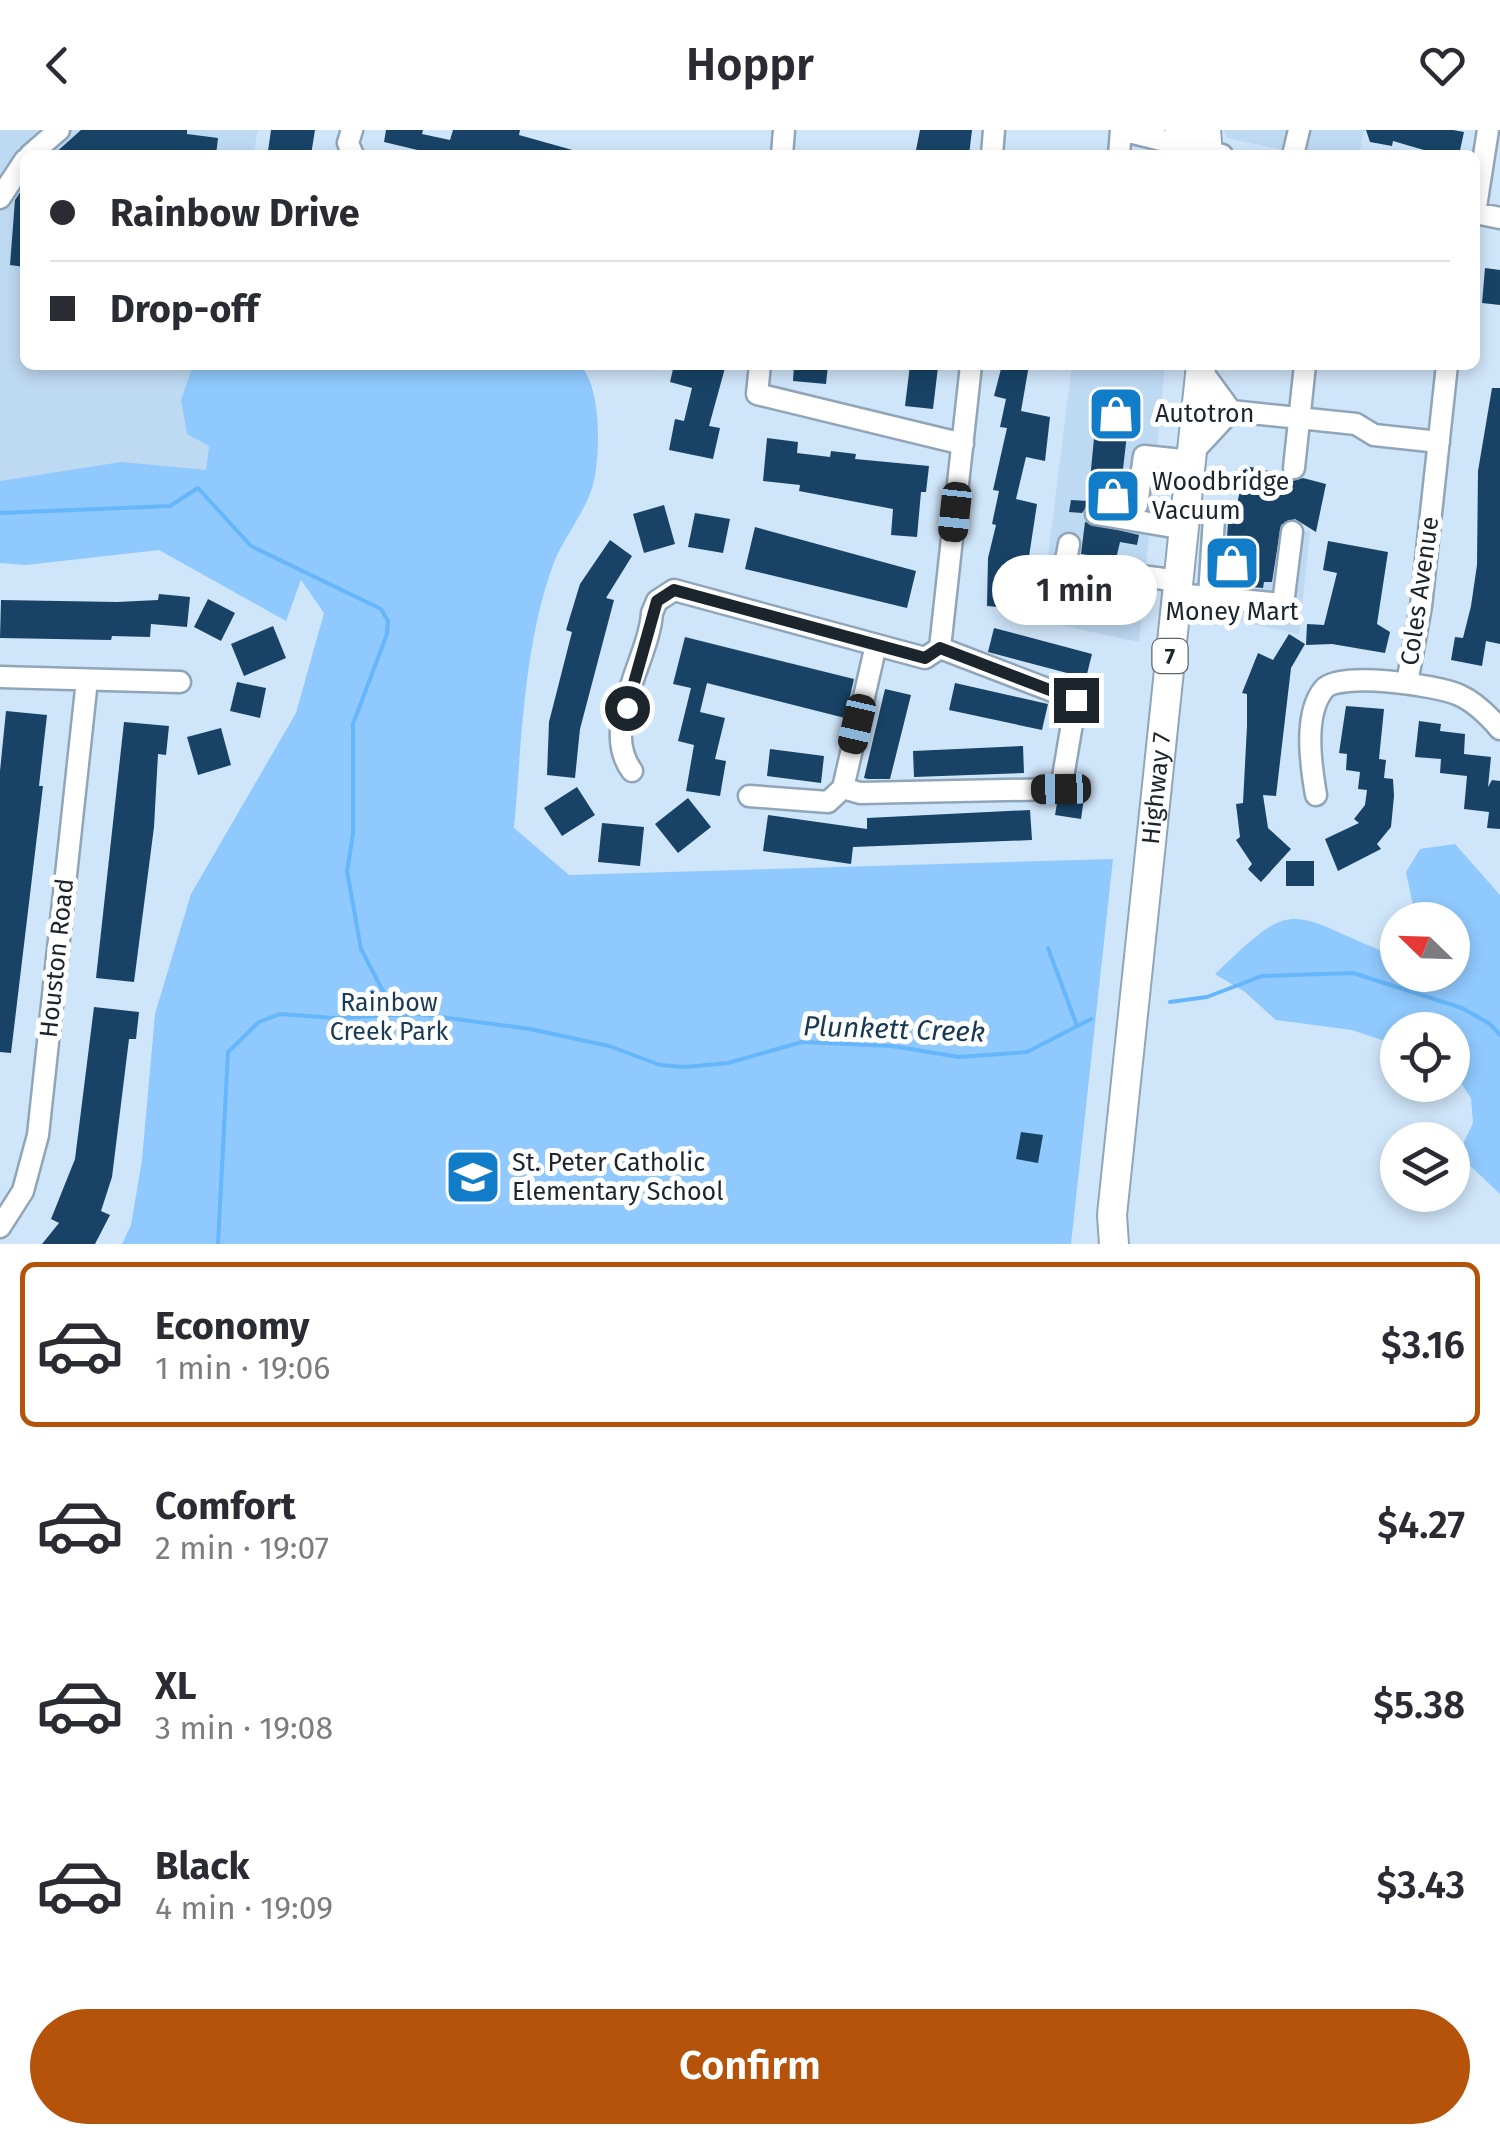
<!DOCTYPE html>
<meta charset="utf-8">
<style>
:root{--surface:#fff;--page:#f7f7f7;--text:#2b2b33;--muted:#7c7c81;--line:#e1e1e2;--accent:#b45309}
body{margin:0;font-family:"Fira Sans",sans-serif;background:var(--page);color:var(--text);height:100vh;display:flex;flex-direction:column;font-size:38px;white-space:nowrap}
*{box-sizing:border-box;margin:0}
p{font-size:32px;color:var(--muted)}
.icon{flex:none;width:55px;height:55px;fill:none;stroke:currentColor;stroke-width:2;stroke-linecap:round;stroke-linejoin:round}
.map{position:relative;height:1114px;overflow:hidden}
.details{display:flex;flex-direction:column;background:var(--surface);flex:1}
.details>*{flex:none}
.top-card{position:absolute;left:20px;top:20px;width:1460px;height:220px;border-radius:15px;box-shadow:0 5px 15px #0003;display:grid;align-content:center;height:220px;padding:0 30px;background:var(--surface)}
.needle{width:65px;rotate:293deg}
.tools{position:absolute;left:1380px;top:772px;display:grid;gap:20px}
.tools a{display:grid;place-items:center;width:90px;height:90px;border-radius:50%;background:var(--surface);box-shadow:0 5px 15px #0003;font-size:50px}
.end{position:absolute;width:45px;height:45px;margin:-22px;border:12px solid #1d252c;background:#fff;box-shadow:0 0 0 5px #fff}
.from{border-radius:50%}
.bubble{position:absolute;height:70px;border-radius:35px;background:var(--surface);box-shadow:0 5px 15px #0003;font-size:32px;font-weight:600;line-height:70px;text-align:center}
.car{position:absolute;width:30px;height:60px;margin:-30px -15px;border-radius:12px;box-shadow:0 0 8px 2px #0007;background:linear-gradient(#222 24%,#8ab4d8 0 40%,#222 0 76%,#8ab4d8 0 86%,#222 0)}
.top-card b{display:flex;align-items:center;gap:35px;height:95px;font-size:38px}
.top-card b+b{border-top:2px solid var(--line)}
.top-card i{width:25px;height:25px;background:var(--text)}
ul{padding:18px 0 0;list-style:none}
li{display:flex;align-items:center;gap:30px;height:165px;margin:0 20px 15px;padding:0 10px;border:5px solid transparent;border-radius:15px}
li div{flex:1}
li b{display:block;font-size:38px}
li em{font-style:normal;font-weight:600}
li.active{border-color:var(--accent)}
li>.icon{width:90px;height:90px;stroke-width:1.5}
.primary-button{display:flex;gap:20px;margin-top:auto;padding:20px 30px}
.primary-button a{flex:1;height:115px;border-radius:60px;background:var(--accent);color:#fff;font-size:40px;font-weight:600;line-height:115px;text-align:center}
header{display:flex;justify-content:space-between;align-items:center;height:130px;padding:0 30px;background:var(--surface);font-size:45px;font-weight:600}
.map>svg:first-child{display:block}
</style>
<header><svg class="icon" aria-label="back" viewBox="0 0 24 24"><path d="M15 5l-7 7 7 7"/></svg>Hoppr<svg class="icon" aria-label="heart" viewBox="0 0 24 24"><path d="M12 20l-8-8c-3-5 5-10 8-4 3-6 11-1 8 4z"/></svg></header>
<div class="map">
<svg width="1500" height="1114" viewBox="0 0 1500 1114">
<rect width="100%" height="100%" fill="#cfe5f9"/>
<!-- built -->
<path fill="#bed9f2" d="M0,0H258L253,25H25V235H220L198,406L0,399Z
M1223,0H1364L1359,25H1306L1227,8Z
M1072,235H1165L1139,512L1040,491Z
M1208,378L1310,402L1299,504L1214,486Z"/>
<!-- green -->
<path fill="#90c9fd" d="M193,235H580C601,257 600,316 595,345C591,376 564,405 553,435C523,518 522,611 514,698L569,745L1113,729L1071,1114H122L131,1095L142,1030L155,884L191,764L296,583L324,483L301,450L286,491L159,420L26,435L0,433V351L121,332L206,340L209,316L187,304L181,270Z
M1455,714L1500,765V1064L1465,1031L1464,1012L1473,993L1471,968L1453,941L1452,900H1398L1397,915L1352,900L1276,890L1245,862L1215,844C1294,768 1286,781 1382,821L1397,813L1398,845H1452V790H1416L1406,742L1420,719Z"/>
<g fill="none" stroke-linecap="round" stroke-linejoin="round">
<!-- stream -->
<path stroke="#65b6fb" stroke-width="4" d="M0,383L170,376L198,358L251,416L381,479L388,491L387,504L353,594V704L347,741L361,819L395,884
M1048,818L1077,896
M1170,872L1207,867L1262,846L1353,843L1462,878L1490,894L1500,905
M218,1114L228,922L259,892L280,884L334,888L418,884L530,899L609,916L660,935L685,937L728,933L802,912L892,916L959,927L1027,922L1091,889"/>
</g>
<!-- building -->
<path fill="#184366" d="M81,0H187V4L218,8L216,25H53Z
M271,0H315L311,25L268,21Z
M386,0H423L422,4L450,10L453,0H520L519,5L576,21V25L430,23L384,12Z
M920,0H972L969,25H915Z
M1366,0H1453L1464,2L1459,25H1441L1393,11L1392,16L1370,12Z
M25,55V137L10,135L15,70Z
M1485,138L1500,140V175L1482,173Z
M674,235L725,238L709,296L720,298L713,329L669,320L675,289L684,291L692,258L670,252Z
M794,235H828L826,254L793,251Z
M910,235L938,237L933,279L905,276Z
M1002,235H1029L1021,281L1050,287L1045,331L1026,327L1016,369L1037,374L1021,479L987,476L988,428L996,395L992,394L999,361L993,360L1007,298L1000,297L1006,269L994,266Z
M1492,258H1500V514L1486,511L1482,536L1451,530L1455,507L1463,508L1471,476L1477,435L1478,341Z
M1104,273L1130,278L1119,374L1092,371L1082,383L1069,382L1071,370L1088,371L1094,308Z
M767,308L798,312L797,323L830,327L831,321L856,324L855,329L929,336L926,362H921L917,407L891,405L893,379L799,361L800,355L763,351Z
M1246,336L1282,344L1292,351L1303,348L1326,354L1316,402L1295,389L1281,395L1272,452H1264L1263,458L1229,455L1230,446H1224L1229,381L1235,382Z
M664,375L675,414L644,423L633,384Z
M695,383L730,389L723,423L688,417Z
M1085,392L1139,405L1137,415L1120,412L1116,429L1081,424Z
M755,397L916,441L907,478L745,439Z
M610,410L632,426L606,468L614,470L580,599L575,648L547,645L549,592L572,502L566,500L580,454Z
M1328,411L1388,422L1377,494L1390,502L1385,523L1332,514L1306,515L1307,494L1324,495L1337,443L1323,440Z
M1073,451L1110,456L1105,485L1068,477Z
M159,464L190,467L187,497L151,494L150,507L112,506L111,510L0,508L1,470L117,472L158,470Z
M208,469L235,483L221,511L194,497Z
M273,496L286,528L244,546L231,514Z
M994,498L1092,524L1086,548L988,522Z
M1289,504L1305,514L1291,538L1276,666L1263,665L1268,698L1291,719L1261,752L1248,739L1252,734L1236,710L1240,707L1236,674L1243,673L1247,596V564L1242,563L1258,523L1273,530Z
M685,507L854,549L845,588L707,553L700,582L725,588L715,629L726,631L720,666L686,661L694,615L678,611L691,558L673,554Z
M237,552L266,558L260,588L230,581Z
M955,553L1048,574L1042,600L949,580Z
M885,559L911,565L890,649H868L864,648Z
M1346,576L1384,579L1379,629L1386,630L1384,648L1393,649L1394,666L1391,697L1377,714L1381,719L1338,741L1325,709L1359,693L1354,689L1365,675L1367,660L1358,659L1360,642L1346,640L1347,624L1339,623Z
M6,581L47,585L39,656H43L11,923L0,922V641Z
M1419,591L1441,594L1440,601L1465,604L1464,624L1491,627L1488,657L1492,650L1500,651V699L1487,698L1489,682L1464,679L1467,646L1440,643L1441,629L1415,627Z
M124,592L169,596L166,625L158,624L154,697L134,852L96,848Z
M221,598L231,635L198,645L187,607Z
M1023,616L1024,643L914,647L913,621Z
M770,619L824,626L821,653L767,646Z
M577,657L595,685L562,706L544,678Z
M1075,660L1085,661L1081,689L1055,685L1057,673L1068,671Z
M688,668L711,697L678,723L655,694Z
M1030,680L1032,710L853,717L851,734L763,721L768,685L867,699V688Z
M602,693L644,697L640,736L598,732Z
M1286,731H1314V756H1286Z
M94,877L139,882L136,909H129L112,1047L101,1081L110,1085L95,1114H42L59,1093L51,1089L75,1029Z
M1021,1002L1043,1005L1038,1033L1016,1029Z"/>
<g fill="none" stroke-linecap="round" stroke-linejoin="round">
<!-- minor casing -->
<g stroke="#91a5b8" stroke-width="25">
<path id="minor" d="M352,0L348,13L353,25
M30,25L59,0
M782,25L784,0
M992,25L994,0
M1119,25L1121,0L1222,25
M1293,25L1299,0
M0,68L25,30
M1475,83L1488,0
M1475,83L1500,88
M760,235L757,264L963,314
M1201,240L1231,281L1356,294L1374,305L1439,312
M1193,322L1231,281
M1294,338L1305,235
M1137,375L1144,326L1192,331
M1096,384L1185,399
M1069,414L1065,436L1179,451
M1177,464L1283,474L1292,402
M1209,466L1214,388
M876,515L843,658L860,663L1061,659L1076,570L940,518
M0,547L180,552
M1407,553L1421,476L1447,235
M632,641C599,597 649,530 652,483L657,471L674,460L925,528L940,518L971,235
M1316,665C1311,636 1303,584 1324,559C1339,541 1437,555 1459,565C1475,572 1488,585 1500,599
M749,666L828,672L843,658
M0,1097L23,1061L38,1005L87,550"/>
</g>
<!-- major casing -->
<g stroke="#91a5b8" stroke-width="32">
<g id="major">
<path d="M1180,0L1182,25"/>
<path d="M1206,0L1208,25"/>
<path id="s1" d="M1114,1114L1112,1085L1201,235"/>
</g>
</g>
<!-- minor -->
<use href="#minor" stroke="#fff" stroke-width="20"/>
<!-- major -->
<use href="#major" stroke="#fff" stroke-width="28"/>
</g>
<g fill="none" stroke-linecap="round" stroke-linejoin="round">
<!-- route -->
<path stroke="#1d252c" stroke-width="12" d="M627,578L657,471L674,460L925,528L940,518L1076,570"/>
</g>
<!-- icons -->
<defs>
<g id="shop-square" transform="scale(2.875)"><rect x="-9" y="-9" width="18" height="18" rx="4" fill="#117dc8" stroke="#fff"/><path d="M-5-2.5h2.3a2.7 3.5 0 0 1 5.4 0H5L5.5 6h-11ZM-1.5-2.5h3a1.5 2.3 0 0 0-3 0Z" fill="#fff"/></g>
<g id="school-square" transform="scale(2.875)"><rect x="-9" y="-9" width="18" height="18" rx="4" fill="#117dc8" stroke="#fff"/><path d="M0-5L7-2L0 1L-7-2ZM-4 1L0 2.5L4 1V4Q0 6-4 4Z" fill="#fff"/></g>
</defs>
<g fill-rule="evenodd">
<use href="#shop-square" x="1116" y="284"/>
<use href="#shop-square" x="1113" y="366"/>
<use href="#shop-square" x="1232" y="433"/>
<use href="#school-square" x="473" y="1047"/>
</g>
<g text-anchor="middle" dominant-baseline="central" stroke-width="10" stroke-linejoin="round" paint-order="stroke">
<!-- shield labels -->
<rect fill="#fff" stroke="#61666b" stroke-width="2.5" x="1152.5" y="509" width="35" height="34" rx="8"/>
<g font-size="22" font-weight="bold" fill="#1d252c">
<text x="1170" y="526">7</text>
</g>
<!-- poi labels -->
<g font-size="25" fill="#1d252c" stroke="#fff" text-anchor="start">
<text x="1155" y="284">Autotron</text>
<text x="1152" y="352">Woodbridge<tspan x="1152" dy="29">Vacuum</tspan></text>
<text x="1232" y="482" text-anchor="middle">Money Mart</text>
<text x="512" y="1033">St. Peter Catholic<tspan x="512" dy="29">Elementary School</tspan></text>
</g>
<!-- street labels -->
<g font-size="25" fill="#1d252c" stroke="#fff">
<text transform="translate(1420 461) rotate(-82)">Coles Avenue</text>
<text stroke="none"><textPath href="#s1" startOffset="458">Highway 7</textPath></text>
<text transform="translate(57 828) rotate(-84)">Houston Road</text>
</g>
<!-- park labels -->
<g font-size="25" fill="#1a3b57" stroke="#fff">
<text x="389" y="873">Rainbow<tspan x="389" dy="29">Creek Park</tspan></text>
</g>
<!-- water labels -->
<g font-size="28" font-style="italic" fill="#173955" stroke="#fff">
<text transform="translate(894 899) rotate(2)">Plunkett Creek</text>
</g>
</g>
</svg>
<div class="tools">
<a><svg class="needle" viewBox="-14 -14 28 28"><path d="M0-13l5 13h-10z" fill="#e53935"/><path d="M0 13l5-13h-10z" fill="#7c7c81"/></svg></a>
<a><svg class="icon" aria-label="locate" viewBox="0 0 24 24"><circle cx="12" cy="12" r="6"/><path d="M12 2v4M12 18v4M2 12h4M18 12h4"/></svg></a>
<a><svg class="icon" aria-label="layers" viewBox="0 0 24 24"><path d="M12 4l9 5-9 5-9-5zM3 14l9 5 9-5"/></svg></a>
</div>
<i class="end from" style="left:627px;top:578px"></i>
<i class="end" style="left:1076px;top:570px"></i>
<div class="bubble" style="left:992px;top:425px;width:165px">1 min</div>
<i class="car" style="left:955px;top:382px;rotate:186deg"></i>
<i class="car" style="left:857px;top:594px;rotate:193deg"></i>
<i class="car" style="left:1061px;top:659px;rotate:269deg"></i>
<div class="top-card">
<b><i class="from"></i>Rainbow Drive</b>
<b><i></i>Drop-off</b>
</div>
</div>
<section class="details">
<ul>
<li class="active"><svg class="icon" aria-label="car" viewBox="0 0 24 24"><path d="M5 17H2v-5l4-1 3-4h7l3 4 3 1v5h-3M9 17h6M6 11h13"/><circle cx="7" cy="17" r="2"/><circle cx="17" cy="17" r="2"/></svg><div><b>Economy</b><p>1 min · 19:06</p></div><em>$3.16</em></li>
<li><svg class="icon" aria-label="car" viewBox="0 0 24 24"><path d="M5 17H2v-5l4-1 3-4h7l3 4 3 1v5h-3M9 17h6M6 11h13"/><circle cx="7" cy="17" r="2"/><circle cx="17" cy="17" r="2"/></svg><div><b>Comfort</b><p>2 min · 19:07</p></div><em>$4.27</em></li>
<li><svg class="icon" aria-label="car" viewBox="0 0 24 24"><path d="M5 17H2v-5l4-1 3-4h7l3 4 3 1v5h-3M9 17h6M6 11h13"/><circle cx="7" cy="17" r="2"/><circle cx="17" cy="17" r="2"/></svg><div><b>XL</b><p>3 min · 19:08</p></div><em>$5.38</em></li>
<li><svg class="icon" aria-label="car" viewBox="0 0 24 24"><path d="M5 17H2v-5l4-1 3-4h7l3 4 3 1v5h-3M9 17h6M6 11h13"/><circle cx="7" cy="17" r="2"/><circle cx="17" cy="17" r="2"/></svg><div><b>Black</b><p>4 min · 19:09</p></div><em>$3.43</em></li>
</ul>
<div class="primary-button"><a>Confirm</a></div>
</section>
